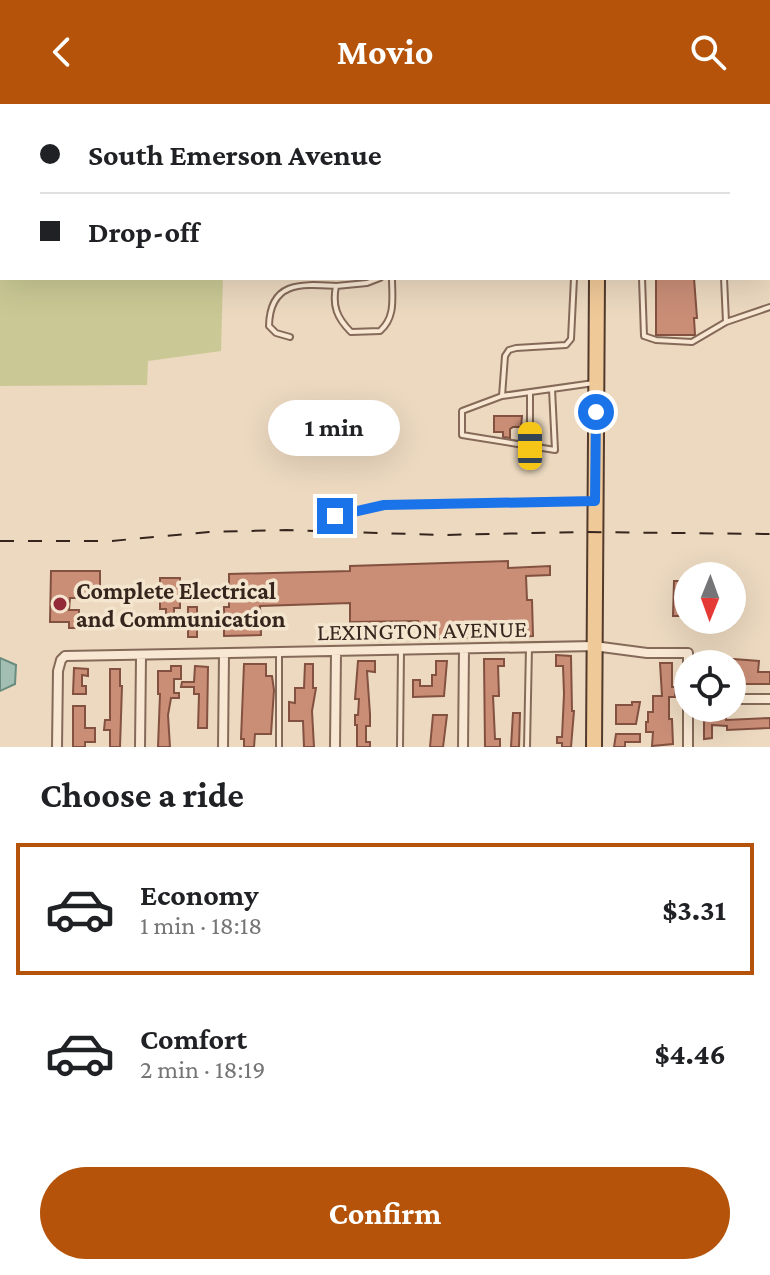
<!DOCTYPE html>
<meta charset="utf-8">
<style>
:root{--surface:#fff;--page:#f6f6f6;--text:#202124;--muted:#757577;--line:#e0e0e0;--accent:#b45309}
body{margin:0;font-family:"Crimson Pro",serif;background:var(--page);color:var(--text);height:100vh;display:flex;flex-direction:column;font-size:30px;white-space:nowrap}
*{box-sizing:border-box;margin:0}
p{font-size:26px;color:var(--muted)}
.icon{flex:none;width:44px;height:44px;fill:none;stroke:currentColor;stroke-width:2;stroke-linecap:round;stroke-linejoin:round}
.map{position:relative;height:643px;overflow:hidden}
.side{display:flex;flex-direction:column;background:var(--surface);flex:1}
.side>*{flex:none}
.banner{position:absolute;left:0px;top:0px;width:770px;height:176px;box-shadow:0 8px 32px #0002;display:grid;align-content:center;height:176px;padding:0 40px;background:var(--surface)}
.needle{width:52px;rotate:181deg}
.controls{position:absolute;left:674px;top:458px;display:grid;gap:16px}
.controls a{display:grid;place-items:center;width:72px;height:72px;border-radius:50%;background:var(--surface);box-shadow:0 8px 32px #0002;font-size:40px}
.end{position:absolute;width:36px;height:36px;margin:-18px;border:10px solid #1a73e8;background:#fff;box-shadow:0 0 0 4px #fff}
.from{border-radius:50%}
.bubble{position:absolute;height:56px;border-radius:28px;background:var(--surface);box-shadow:0 8px 32px #0002;font-size:26px;font-weight:700;line-height:56px;text-align:center}
.car{position:absolute;width:24px;height:48px;margin:-24px -12px;border-radius:10px;box-shadow:0 0 6px 2px #0007;background:linear-gradient(#f5c518 24%,#345 0 40%,#f5c518 0 76%,#345 0 86%,#f5c518 0)}
.banner b{display:flex;align-items:center;gap:28px;height:76px;font-size:30px}
.banner b+b{border-top:2px solid var(--line)}
.banner i{width:20px;height:20px;background:var(--text)}
ul{padding:0;list-style:none}
li{display:flex;align-items:center;gap:24px;height:132px;margin:0 16px 12px;padding:0 24px;border:4px solid transparent;border-radius:0px}
li div{flex:1}
li b{display:block;font-size:30px}
li em{font-style:normal;font-weight:700}
li.selected{border-color:var(--accent)}
li>.icon{width:72px;height:72px;stroke-width:1.5}
h2{padding:0 40px;font-size:36px;line-height:96px}
.cta{display:flex;gap:16px;margin-top:auto;padding:16px 40px}
.cta a{flex:1;height:92px;border-radius:48px;background:var(--accent);color:#fff;font-size:32px;font-weight:700;line-height:92px;text-align:center}
header{display:flex;justify-content:space-between;align-items:center;height:104px;padding:0 40px;background:var(--accent);color:#fff;font-size:36px;font-weight:700}
.map>svg:first-child{display:block}
</style>
<header><svg class="icon" aria-label="back" viewBox="0 0 24 24"><path d="M15 5l-7 7 7 7"/></svg>Movio<svg class="icon" aria-label="search" viewBox="0 0 24 24"><circle cx="10" cy="10" r="6"/><path d="M15 15l6 6"/></svg></header>
<div class="map">
<svg width="770" height="643" viewBox="0 0 770 643">
<rect width="100%" height="100%" fill="#ecd9c0"/>
<!-- green -->
<path fill="#cac995" d="M0,150L2,174H223L221,247L148,257L147,281L0,282Z"/>
<!-- water -->
<path fill="#a3bfb3" stroke="#6a8c7f" stroke-width="2" d="M0,554L16,561L15,580L0,587Z"/>
<!-- building -->
<path fill="#ca8e77" stroke="#83513f" stroke-width="2" d="M656,174H694L697,214H694L695,231H656Z
M494,312H522L521,323H513L510,325V334L503,333V328H494Z
M508,457V464L550,462V471L526,472L527,496H532L533,532L515,533V528L468,529V534L418,535V517L350,518V499L260,502L261,531L224,532V503H229V470L350,467V462Z
M51,467H100V494H70L69,506H79V524H69V518H50Z
M160,474H180V504H174V510L166,511V505H160Z
M674,477H688V512H673Z
M188,503H197V533H188Z
M556,551L571,552L572,607H574L571,643H562V639H557V633H562L564,590L563,562H556Z
M484,555H504V562H498L499,592H493L495,635H500V643H485Z
M733,555L759,557L758,568H770V580H737V563H733Z
M358,557H375V568L367,567L370,610V622H366V638H370V643H357V621H355V611H358L359,595H355Z
M436,557H447L444,592L413,593V576H420V582H432V571H436Z
M660,559H672V583H675V593H669V615H672L673,640L652,642L653,628H646V618H648V608H653V592H662Z
M244,560H266V572H272L274,586L271,630H255L254,643H244V635H241Z
M305,560H313V584H316L312,607L314,643H304L303,617H289V598L295,599V584H304Z
M171,562H181V575H174V589H179V594H171L168,611L170,643H158L160,590H158V567H171Z
M195,562L208,563L207,624H198L199,590H194V583H181L182,578H194Z
M74,564L88,565V572L82,571V582H86V590H73Z
M110,565H120V582H122L120,643H110V626H104L105,616H110Z
M632,598H640L636,620H616V601H632Z
M73,602H85V624H95V638H85V643H73Z
M513,609H520L519,643H511Z
M704,610L726,611V616L770,614V624L727,626V622L712,621V634L704,635Z
M433,611H447L443,643H430Z
M616,630H640V638H625V643H614Z"/>
<g fill="none" stroke-linecap="round" stroke-linejoin="round">
<!-- lane casing -->
<g stroke="#856a59" stroke-width="8">
<path id="lane" d="M768,89H770
M768,161H770
M380,174L367,179L336,182C332,202 337,214 351,228L380,227C396,213 392,194 392,174
M642,174L644,232L656,236L692,238L726,218
M724,174L726,218L770,203
M290,233L276,229L269,222C270,177 301,180 336,182
M552,285L555,346L462,331V307L502,292L505,252L509,246L516,244L566,241L571,235L574,174
M530,288V342
M502,292L594,279
M335,412L384,401L593,397
M279,643V549
M400,643L401,546
M527,643L529,543"/>
</g>
<!-- street casing -->
<g stroke="#856a59" stroke-width="12">
<path id="street" d="M0,2L91,0
M182,2V0
M732,595H770
M57,643L58,567L61,556L65,552L594,542L647,549H688V643
M140,643L141,553
M223,643L224,550
M335,643L336,548
M463,643L464,545"/>
</g>
<!-- secondary casing -->
<g stroke="#674c3c" stroke-width="16">
<path id="secondary" d="M768,112H770"/>
</g>
<!-- primary casing -->
<g stroke="#523a2d" stroke-width="18">
<path id="primary" d="M598,2V0
M594,643L597,174"/>
</g>
<!-- lane -->
<use href="#lane" stroke="#f8e8d3" stroke-width="4"/>
<!-- street -->
<use href="#street" stroke="#f8e8d3" stroke-width="8"/>
<!-- secondary -->
<use href="#secondary" stroke="#f8e8d3" stroke-width="12"/>
<!-- primary -->
<use href="#primary" stroke="#f0c998" stroke-width="14"/>
<!-- rail -->
<path stroke="#35251d" stroke-width="2" stroke-dasharray="14 14" stroke-linecap="butt" d="M0,437H111L209,428L286,426L442,431L585,428L770,430"/>
</g>
<g fill="none" stroke-linecap="round" stroke-linejoin="round">
<!-- route -->
<path stroke="#1a73e8" stroke-width="10" d="M335,412L384,401L595,397L596,308"/>
</g>
<!-- markers -->
<circle fill="#922a39" stroke="#f4e5cf" stroke-width="3" cx="60" cy="500" r="8"/>
<g text-anchor="middle" dominant-baseline="central" stroke-width="7" stroke-linejoin="round" paint-order="stroke">
<!-- poi labels -->
<g font-size="24" font-weight="bold" fill="#35251d" stroke="#f4e5cf" text-anchor="start">
<text x="76" y="486">Complete Electrical<tspan x="76" dy="28">and Communication</tspan></text>
</g>
<!-- street labels -->
<g font-size="24" fill="#35251d" stroke="#f4e5cf">
<text transform="translate(422 526) rotate(-1)">LEXINGTON AVENUE</text>
</g>
</g>
</svg>
<div class="controls">
<a><svg class="needle" viewBox="-14 -14 28 28"><path d="M0-13l5 13h-10z" fill="#e53935"/><path d="M0 13l5-13h-10z" fill="#757577"/></svg></a>
<a><svg class="icon" aria-label="locate" viewBox="0 0 24 24"><circle cx="12" cy="12" r="6"/><path d="M12 2v4M12 18v4M2 12h4M18 12h4"/></svg></a>
</div>
<i class="end from" style="left:596px;top:308px"></i>
<i class="end" style="left:335px;top:412px"></i>
<div class="bubble" style="left:268px;top:296px;width:132px">1 min</div>
<i class="car" style="left:530px;top:342px;rotate:0deg"></i>
<div class="banner">
<b><i class="from"></i>South Emerson Avenue</b>
<b><i></i>Drop-off</b>
</div>
</div>
<section class="side">
<h2>Choose a ride</h2>
<ul>
<li class="selected"><svg class="icon" aria-label="car" viewBox="0 0 24 24"><path d="M5 17H2v-5l4-1 3-4h7l3 4 3 1v5h-3M9 17h6M6 11h13"/><circle cx="7" cy="17" r="2"/><circle cx="17" cy="17" r="2"/></svg><div><b>Economy</b><p>1 min · 18:18</p></div><em>$3.31</em></li>
<li><svg class="icon" aria-label="car" viewBox="0 0 24 24"><path d="M5 17H2v-5l4-1 3-4h7l3 4 3 1v5h-3M9 17h6M6 11h13"/><circle cx="7" cy="17" r="2"/><circle cx="17" cy="17" r="2"/></svg><div><b>Comfort</b><p>2 min · 18:19</p></div><em>$4.46</em></li>
</ul>
<div class="cta"><a>Confirm</a></div>
</section>
